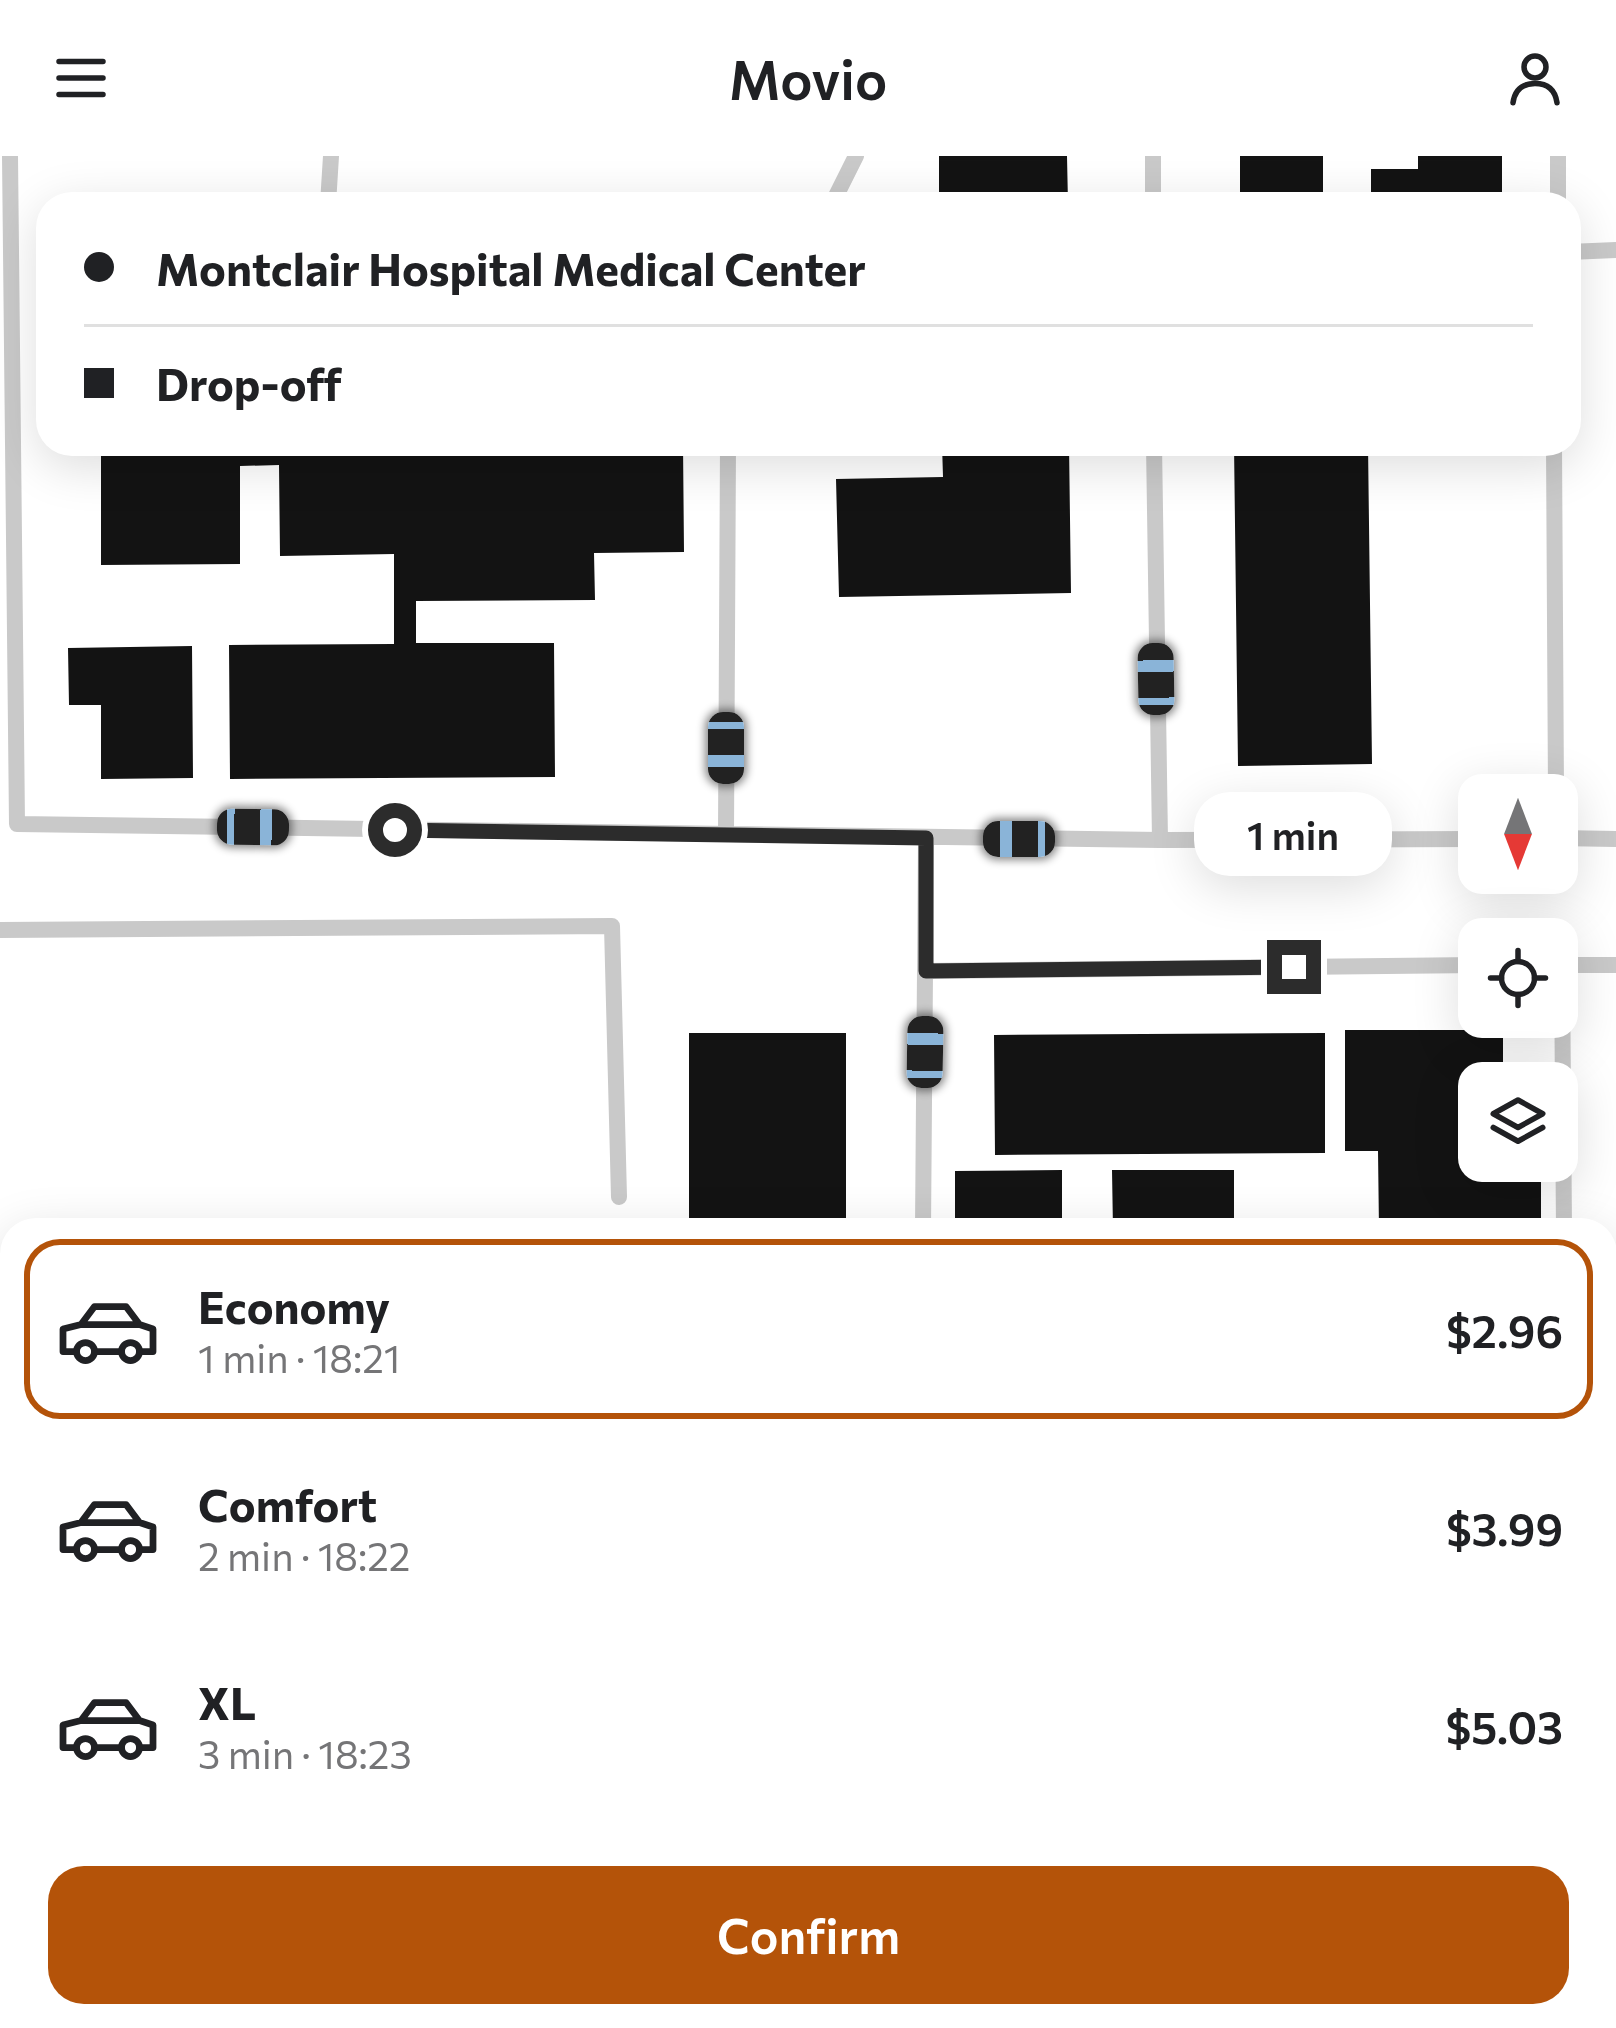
<!DOCTYPE html>
<meta charset="utf-8">
<style>
:root{--surface:#fff;--page:#f6f6f6;--text:#202124;--muted:#757577;--line:#e0e0e0;--accent:#b45309}
body{margin:0;font-family:Commissioner,sans-serif;background:var(--page);color:var(--text);height:100vh;display:flex;flex-direction:column;font-size:45px;white-space:nowrap}
*{box-sizing:border-box;margin:0}
p{font-size:39px;color:var(--muted)}
.icon{flex:none;width:66px;height:66px;fill:none;stroke:currentColor;stroke-width:2;stroke-linecap:round;stroke-linejoin:round}
.map{position:relative;flex:1;overflow:hidden}
.sheet{position:absolute;left:0px;top:1062px;width:1617px;height:810px;display:flex;flex-direction:column;background:var(--surface);border-radius:36px 36px 0 0;box-shadow:0 12px 48px #0002}
.sheet>*{flex:none}
.top-card{position:absolute;left:36px;top:36px;width:1545px;height:264px;border-radius:36px;box-shadow:0 12px 48px #0002;display:grid;align-content:center;height:264px;padding:0 48px;background:var(--surface)}
.needle{width:78px;rotate:180deg}
.tools{position:absolute;left:1458px;top:618px;display:grid;gap:24px}
.tools a{display:grid;place-items:center;width:120px;height:120px;border-radius:24px;background:var(--surface);box-shadow:0 12px 48px #0002;font-size:60px}
.end{position:absolute;width:54px;height:54px;margin:-27px;border:15px solid #2c2c2c;background:#fff;box-shadow:0 0 0 6px #fff}
.from{border-radius:50%}
.bubble{position:absolute;height:84px;border-radius:36px;background:var(--surface);box-shadow:0 12px 48px #0002;font-size:39px;font-weight:600;line-height:84px;text-align:center}
.car{position:absolute;width:36px;height:72px;margin:-36px -18px;border-radius:15px;box-shadow:0 0 9px 3px #0007;background:linear-gradient(#222 24%,#8ab4d8 0 40%,#222 0 76%,#8ab4d8 0 86%,#222 0)}
.top-card b{display:flex;align-items:center;gap:42px;height:114px;font-size:45px}
.top-card b+b{border-top:3px solid var(--line)}
.top-card i{width:30px;height:30px;background:var(--text)}
ul{padding:21px 0 0;list-style:none}
li{display:flex;align-items:center;gap:36px;height:180px;margin:0 24px 18px;padding:0 24px;border:6px solid transparent;border-radius:36px}
li div{flex:1}
li b{display:block;font-size:45px}
li em{font-style:normal;font-weight:600}
li.active{border-color:var(--accent)}
li>.icon{width:108px;height:108px;stroke-width:1.5}
.primary-button{display:flex;gap:24px;margin-top:auto;padding:24px 48px}
.primary-button a{flex:1;height:138px;border-radius:36px;background:var(--accent);color:#fff;font-size:48px;font-weight:600;line-height:138px;text-align:center}
header{display:flex;justify-content:space-between;align-items:center;height:156px;padding:0 48px;background:var(--surface);font-size:54px;font-weight:600}
.map>svg:first-child{display:block}
</style>
<header><svg class="icon" aria-label="menu" viewBox="0 0 24 24"><path d="M4 6h16M4 12h16M4 18h16"/></svg>Movio<svg class="icon" aria-label="person" viewBox="0 0 24 24"><circle cx="12" cy="8" r="4"/><path d="M4 21q1-7 8-7t8 7"/></svg></header>
<div class="map">
<svg width="1616" height="1872" viewBox="0 0 1616 1872">
<rect width="100%" height="100%" fill="#fff"/>
<!-- building -->
<path fill="#131313" d="M939,0H1067L1068,48H939Z
M1240,0H1323V48H1240Z
M1418,0H1502V48H1371V13H1418Z
M379,39H406V48H379Z
M238,40V48H99V41Z
M101,288H240V292L322,291V288H683L684,396L594,397L595,444L416,445V487H554L555,621L230,623L229,489L394,488V398L280,400L279,309L240,310V408L101,409Z
M942,288H1069L1071,437L839,441L836,323L943,321Z
M1234,288H1368L1372,608L1238,610Z
M192,490L193,622L101,623V549H69L68,492Z
M1345,874H1503V927H1479V1005H1492V1022L1541,1021V1069H1492V1074H1379L1378,995H1345Z
M689,877H846V1074H689Z
M1325,877V997L995,999L994,879Z
M1062,1014V1074H955V1015Z
M1112,1014H1234V1074H1113Z"/>
<g fill="none" stroke-linecap="round" stroke-linejoin="round">
<!-- lane -->
<path stroke="#c9c9c9" stroke-width="16" d="M10,0L17,668L1160,684
M1153,0V48
M1558,0V48
M328,48L331,0
M827,48L835,42L856,0
M1569,96L1616,94
M1154,288L1160,684L1479,683
M1554,288L1556,639
M726,678L728,288
M1557,682L1616,683
M0,774L612,770L619,1041
M1557,809H1616
M1562,809L1564,1074
M925,815L926,682
M923,1074L925,815L1479,809
M1605,1266H1616
M321,1860V1872
M734,1872L735,1860
M1293,1872L1294,1860"/>
</g>
<g fill="none" stroke-linecap="round" stroke-linejoin="round">
<!-- route -->
<path stroke="#2c2c2c" stroke-width="15" d="M395,674L926,682V815L1294,811"/>
</g>
</svg>
<div class="tools">
<a><svg class="needle" viewBox="-14 -14 28 28"><path d="M0-13l5 13h-10z" fill="#e53935"/><path d="M0 13l5-13h-10z" fill="#757577"/></svg></a>
<a><svg class="icon" aria-label="locate" viewBox="0 0 24 24"><circle cx="12" cy="12" r="6"/><path d="M12 2v4M12 18v4M2 12h4M18 12h4"/></svg></a>
<a><svg class="icon" aria-label="layers" viewBox="0 0 24 24"><path d="M12 4l9 5-9 5-9-5zM3 14l9 5 9-5"/></svg></a>
</div>
<i class="end from" style="left:395px;top:674px"></i>
<i class="end" style="left:1294px;top:811px"></i>
<div class="bubble" style="left:1194px;top:636px;width:198px">1 min</div>
<i class="car" style="left:1156px;top:523px;rotate:359deg"></i>
<i class="car" style="left:726px;top:592px;rotate:180deg"></i>
<i class="car" style="left:253px;top:671px;rotate:91deg"></i>
<i class="car" style="left:1019px;top:683px;rotate:270deg"></i>
<i class="car" style="left:925px;top:896px;rotate:1deg"></i>
<div class="top-card">
<b><i class="from"></i>Montclair Hospital Medical Center</b>
<b><i></i>Drop-off</b>
</div>
<section class="sheet">
<ul>
<li class="active"><svg class="icon" aria-label="car" viewBox="0 0 24 24"><path d="M5 17H2v-5l4-1 3-4h7l3 4 3 1v5h-3M9 17h6M6 11h13"/><circle cx="7" cy="17" r="2"/><circle cx="17" cy="17" r="2"/></svg><div><b>Economy</b><p>1 min · 18:21</p></div><em>$2.96</em></li>
<li><svg class="icon" aria-label="car" viewBox="0 0 24 24"><path d="M5 17H2v-5l4-1 3-4h7l3 4 3 1v5h-3M9 17h6M6 11h13"/><circle cx="7" cy="17" r="2"/><circle cx="17" cy="17" r="2"/></svg><div><b>Comfort</b><p>2 min · 18:22</p></div><em>$3.99</em></li>
<li><svg class="icon" aria-label="car" viewBox="0 0 24 24"><path d="M5 17H2v-5l4-1 3-4h7l3 4 3 1v5h-3M9 17h6M6 11h13"/><circle cx="7" cy="17" r="2"/><circle cx="17" cy="17" r="2"/></svg><div><b>XL</b><p>3 min · 18:23</p></div><em>$5.03</em></li>
</ul>
<div class="primary-button"><a>Confirm</a></div>
</section>
</div>
